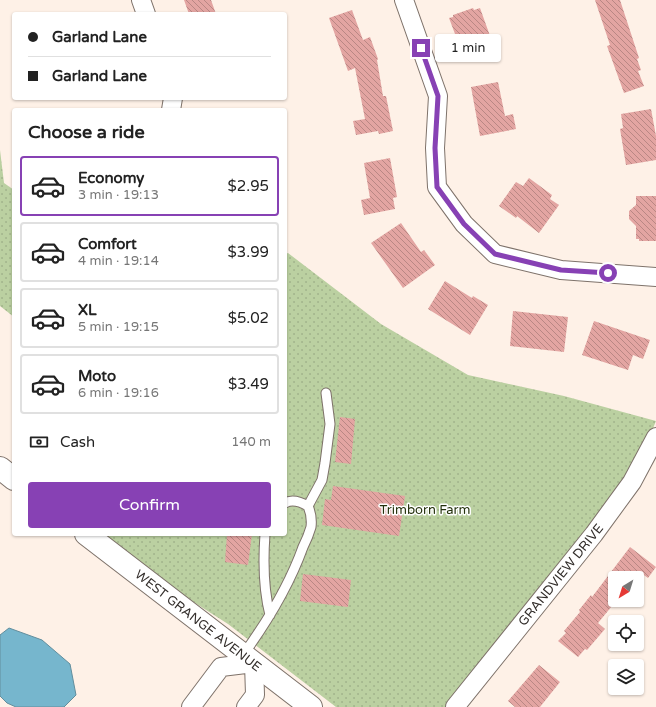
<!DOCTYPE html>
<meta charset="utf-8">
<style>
:root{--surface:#fff;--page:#f2f2f2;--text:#222;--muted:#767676;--line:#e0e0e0;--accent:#8741b4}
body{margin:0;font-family:"Varela Round",sans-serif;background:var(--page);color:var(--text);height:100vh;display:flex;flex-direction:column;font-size:15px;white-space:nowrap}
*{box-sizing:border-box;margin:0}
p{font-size:13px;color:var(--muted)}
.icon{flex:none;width:22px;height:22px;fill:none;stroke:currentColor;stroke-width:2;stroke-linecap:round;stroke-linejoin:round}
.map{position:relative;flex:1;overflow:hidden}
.sheet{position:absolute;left:12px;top:108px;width:275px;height:428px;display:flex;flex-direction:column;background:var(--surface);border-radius:4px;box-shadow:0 1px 3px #0004}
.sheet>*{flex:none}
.hud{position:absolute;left:12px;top:12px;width:275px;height:88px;border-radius:4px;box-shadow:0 1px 3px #0004;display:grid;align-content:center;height:88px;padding:0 16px;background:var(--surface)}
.needle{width:26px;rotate:218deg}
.fabs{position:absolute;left:608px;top:571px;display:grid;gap:8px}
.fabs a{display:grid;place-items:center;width:36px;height:36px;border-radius:4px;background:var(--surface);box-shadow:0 1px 3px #0004;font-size:20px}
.end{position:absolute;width:18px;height:18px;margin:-9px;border:5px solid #8741b4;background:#fff;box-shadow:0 0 0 2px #fff}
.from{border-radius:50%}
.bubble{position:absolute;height:28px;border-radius:4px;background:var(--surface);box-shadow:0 1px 3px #0004;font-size:13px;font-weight:600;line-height:28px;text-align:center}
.hud b{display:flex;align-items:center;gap:14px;height:38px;font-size:15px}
.hud b+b{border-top:1px solid var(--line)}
.hud i{width:10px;height:10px;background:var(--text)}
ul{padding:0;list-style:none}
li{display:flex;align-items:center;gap:12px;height:60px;margin:0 8px 6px;padding:0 8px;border:2px solid var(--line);border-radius:4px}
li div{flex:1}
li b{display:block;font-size:15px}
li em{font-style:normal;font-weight:600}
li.active{border-color:var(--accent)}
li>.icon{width:36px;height:36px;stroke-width:1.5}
h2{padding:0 16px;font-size:18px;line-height:48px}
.pay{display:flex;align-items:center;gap:10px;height:44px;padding:0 16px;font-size:15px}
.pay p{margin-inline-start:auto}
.cta{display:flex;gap:8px;margin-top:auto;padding:8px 16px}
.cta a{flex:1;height:46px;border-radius:4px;background:var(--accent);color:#fff;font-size:16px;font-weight:600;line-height:46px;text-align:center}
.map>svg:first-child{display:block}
</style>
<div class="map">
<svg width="656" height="707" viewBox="0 0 656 707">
<defs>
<pattern id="park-dots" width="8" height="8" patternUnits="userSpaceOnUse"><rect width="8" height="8" fill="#bbd0a1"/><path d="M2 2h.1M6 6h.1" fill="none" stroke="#a1b38b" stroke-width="1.8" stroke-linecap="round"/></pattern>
<pattern id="building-back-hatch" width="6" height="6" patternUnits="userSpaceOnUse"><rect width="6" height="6" fill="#e3a5a2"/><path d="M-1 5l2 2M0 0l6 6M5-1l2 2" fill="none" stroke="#b98784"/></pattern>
</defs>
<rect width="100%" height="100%" fill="#fef1e7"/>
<!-- park -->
<path fill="url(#park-dots)" d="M0,150L4,183L14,190V317L0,306Z
M288,253L381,324L468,375L564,396L656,421L647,443L622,483L579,540L446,707H336L228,624L159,580L101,534H285V254Z"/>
<!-- water -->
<path fill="#76b6cd" stroke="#628e9d" d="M9,628L42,640L70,664L76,695L64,707H16L7,703L0,696V635Z"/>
<!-- building -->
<path fill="url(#building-back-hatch)" d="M184,0H211L216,14H189Z
M595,0H620L639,58L637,59L641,70L638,71L644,86L624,93L607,46L610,45Z
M473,8L474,10L480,8L494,47L464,58L449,18L453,17V15Z
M352,10L363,40L370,37L378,59L377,60L383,96H386L393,131L379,134L378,131L356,135L353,121L365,119L355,68L348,71L329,18Z
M498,82L505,116L513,114L516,129L480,136L471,87Z
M651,109L656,136V160L626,165L620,129L623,128L621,114Z
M390,158L397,197L393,198L395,209L364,215L361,200L370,198L364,163Z
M529,178L552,195L550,199L559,205L539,233L517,216L516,218L499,206L516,182L523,186Z
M636,196H656V241H639V239H636V226L629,219V211L636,205Z
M401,223L421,252L424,250L435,265L403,288L371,243Z
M445,281L472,298L473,296L488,305L470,335L428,309Z
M513,311L568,317L564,352L510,346Z
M594,321L650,340L643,359L633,355L628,370L582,355Z
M340,417L355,419L351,464L335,462Z
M333,486L405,496L399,536L322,525L325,499L331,500Z
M227,534H252L248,565L225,562Z
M630,547L656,567L648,578L641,573L637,578H615V600H620L619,601L617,600L598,623L605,629L587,650L585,649L578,657L558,641L566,633L564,631L580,612L579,610L591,595L592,597Z
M303,574L351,580L348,607L300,601Z
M539,665L560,682L540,707H515L508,701Z"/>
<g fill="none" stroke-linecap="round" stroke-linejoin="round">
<!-- lane casing -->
<g stroke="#7e726a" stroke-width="11">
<path id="lane" d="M308,506L322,480L325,463L330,424L326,393
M265,534C263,562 263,588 270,615
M243,655C267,622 289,586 303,547C306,541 309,534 311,527C312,519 311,513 308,506C301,502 292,499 285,503"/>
</g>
<!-- street casing -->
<g stroke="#7e726a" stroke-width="20">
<path id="street" d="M141,0L146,14
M404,0L438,96L435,148L437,187L464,224L495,254L561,270L656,277
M171,110L173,98
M191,707L221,667L254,663L255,695L246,707
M455,707L594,534L632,482L656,437"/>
</g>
<!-- secondary casing -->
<g stroke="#7e726a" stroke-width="24">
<path id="secondary" d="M0,468L14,479
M86,534L311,707"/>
</g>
<!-- lane -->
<use href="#lane" stroke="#fff" stroke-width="9"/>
<!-- street -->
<use href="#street" stroke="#fff" stroke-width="18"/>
<!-- secondary -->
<use href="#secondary" stroke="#fff" stroke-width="22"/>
</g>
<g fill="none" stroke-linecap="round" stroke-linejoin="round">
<!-- route -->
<path stroke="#8741b4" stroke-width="5" d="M421,48L438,96L435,148L437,187L464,224L495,254L561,270L608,273"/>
</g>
<g text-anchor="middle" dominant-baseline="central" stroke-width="3" stroke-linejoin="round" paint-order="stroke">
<!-- park labels -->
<g font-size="13" fill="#23310b" stroke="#fff">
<text x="425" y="510">Trimborn Farm</text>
</g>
<!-- street labels -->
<g font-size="13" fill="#342f2c" stroke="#fff">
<text transform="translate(561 575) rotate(-51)">GRANDVIEW DRIVE</text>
<text transform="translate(198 621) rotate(38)">WEST GRANGE AVENUE</text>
</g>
</g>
</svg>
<div class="fabs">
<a><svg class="needle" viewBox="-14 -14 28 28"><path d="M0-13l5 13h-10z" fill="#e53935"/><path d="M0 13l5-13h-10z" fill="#767676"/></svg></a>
<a><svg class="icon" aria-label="locate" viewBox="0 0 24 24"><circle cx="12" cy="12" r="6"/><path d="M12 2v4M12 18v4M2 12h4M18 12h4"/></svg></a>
<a><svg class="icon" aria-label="layers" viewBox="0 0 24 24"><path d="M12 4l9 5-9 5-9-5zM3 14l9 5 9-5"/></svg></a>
</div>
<i class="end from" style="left:608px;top:273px"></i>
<i class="end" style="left:421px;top:48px"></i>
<div class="bubble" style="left:435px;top:34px;width:66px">1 min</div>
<div class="hud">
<b><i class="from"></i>Garland Lane</b>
<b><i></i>Garland Lane</b>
</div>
<section class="sheet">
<h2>Choose a ride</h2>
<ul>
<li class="active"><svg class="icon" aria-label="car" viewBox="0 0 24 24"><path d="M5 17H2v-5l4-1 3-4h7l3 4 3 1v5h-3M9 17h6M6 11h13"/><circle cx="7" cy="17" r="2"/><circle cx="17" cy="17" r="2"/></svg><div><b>Economy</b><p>3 min · 19:13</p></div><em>$2.95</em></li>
<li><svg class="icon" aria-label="car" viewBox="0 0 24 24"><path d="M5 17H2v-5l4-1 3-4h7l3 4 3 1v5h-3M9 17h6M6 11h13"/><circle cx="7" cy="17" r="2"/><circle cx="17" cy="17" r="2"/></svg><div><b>Comfort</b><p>4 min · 19:14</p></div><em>$3.99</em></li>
<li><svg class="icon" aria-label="car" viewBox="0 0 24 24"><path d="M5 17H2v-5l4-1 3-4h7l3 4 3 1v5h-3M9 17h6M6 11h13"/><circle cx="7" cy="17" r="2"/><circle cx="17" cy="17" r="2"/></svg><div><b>XL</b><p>5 min · 19:15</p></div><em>$5.02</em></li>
<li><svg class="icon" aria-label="car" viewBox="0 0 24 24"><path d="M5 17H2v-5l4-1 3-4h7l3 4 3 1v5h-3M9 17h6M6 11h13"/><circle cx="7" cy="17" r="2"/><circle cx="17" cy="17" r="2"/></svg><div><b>Moto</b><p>6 min · 19:16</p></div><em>$3.49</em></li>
</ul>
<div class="pay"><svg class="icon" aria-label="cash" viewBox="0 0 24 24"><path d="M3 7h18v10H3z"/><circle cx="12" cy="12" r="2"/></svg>Cash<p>140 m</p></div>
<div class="cta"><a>Confirm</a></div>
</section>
</div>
